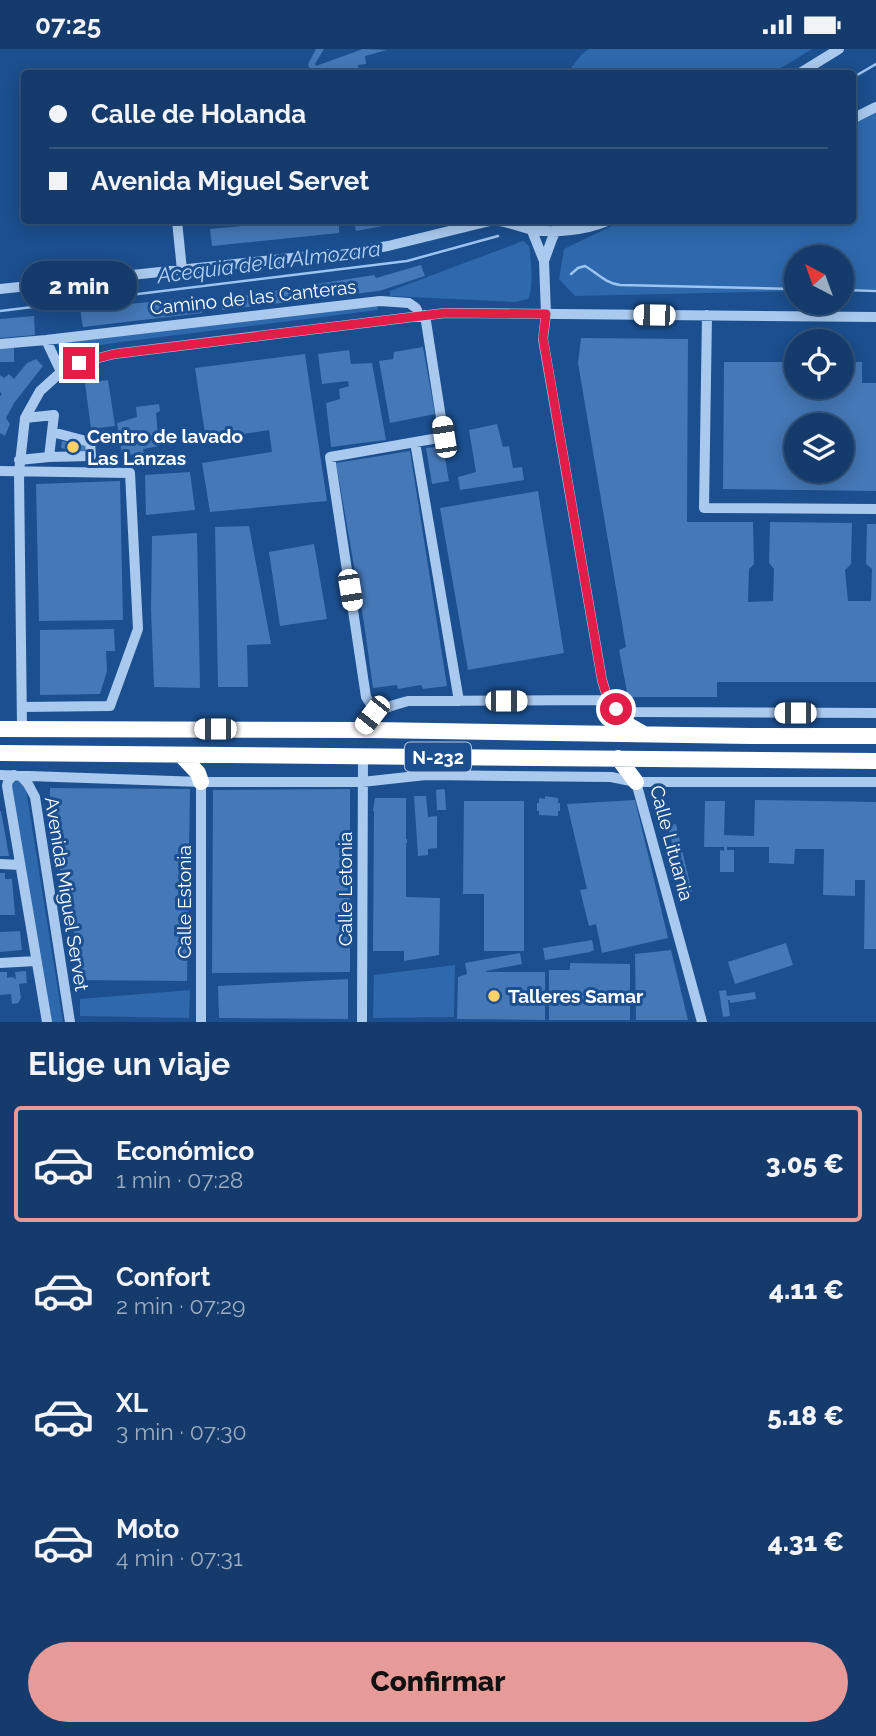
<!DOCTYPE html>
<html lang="es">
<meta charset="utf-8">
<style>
:root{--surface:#143b6b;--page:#1d4271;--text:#f1f3f6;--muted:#9dadc1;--line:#33557e;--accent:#e69b98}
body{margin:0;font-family:Raleway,sans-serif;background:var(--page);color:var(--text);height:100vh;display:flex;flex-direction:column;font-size:26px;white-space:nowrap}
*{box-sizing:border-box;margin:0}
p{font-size:23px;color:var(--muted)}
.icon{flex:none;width:38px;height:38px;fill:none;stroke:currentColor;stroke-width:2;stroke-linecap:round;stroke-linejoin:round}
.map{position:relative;height:973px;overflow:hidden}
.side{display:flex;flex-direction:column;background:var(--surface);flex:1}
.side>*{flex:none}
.banner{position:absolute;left:21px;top:21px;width:835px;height:154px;border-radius:7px;box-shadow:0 4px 18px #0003,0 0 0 2px var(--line);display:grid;align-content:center;height:154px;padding:0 28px;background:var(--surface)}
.needle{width:46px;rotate:319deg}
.tools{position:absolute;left:784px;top:196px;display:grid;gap:14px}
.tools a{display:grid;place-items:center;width:70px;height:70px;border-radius:50%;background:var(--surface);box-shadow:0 4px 18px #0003,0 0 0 2px var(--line);font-size:35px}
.end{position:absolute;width:32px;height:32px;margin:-16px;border:9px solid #e11d48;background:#fff;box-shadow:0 0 0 4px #fff}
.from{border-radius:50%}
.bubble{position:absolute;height:49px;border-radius:24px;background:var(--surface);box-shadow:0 4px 18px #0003,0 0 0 2px var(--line);font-size:23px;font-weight:800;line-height:49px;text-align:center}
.car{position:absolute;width:21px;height:42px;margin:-21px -10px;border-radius:9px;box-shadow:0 0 5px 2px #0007;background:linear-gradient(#fff 24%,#345 0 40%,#fff 0 76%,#345 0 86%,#fff 0)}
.banner b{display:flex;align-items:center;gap:24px;height:66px;font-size:26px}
.banner b+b{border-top:2px solid var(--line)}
.banner i{width:18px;height:18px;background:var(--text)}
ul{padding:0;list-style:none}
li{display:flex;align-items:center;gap:21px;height:116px;margin:0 14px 10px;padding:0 14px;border:4px solid transparent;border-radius:7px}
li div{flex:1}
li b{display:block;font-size:26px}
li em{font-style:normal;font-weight:800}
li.selected{border-color:var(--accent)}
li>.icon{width:63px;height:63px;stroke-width:1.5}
h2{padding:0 28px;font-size:32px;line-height:84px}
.action{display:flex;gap:14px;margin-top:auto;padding:14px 28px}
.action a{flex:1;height:80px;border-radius:42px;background:var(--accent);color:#111;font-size:28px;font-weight:800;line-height:80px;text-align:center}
.status{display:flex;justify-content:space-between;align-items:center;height:49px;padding:0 35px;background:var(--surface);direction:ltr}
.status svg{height:19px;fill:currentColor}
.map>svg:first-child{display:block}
</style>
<div class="status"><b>07:25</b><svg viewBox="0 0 49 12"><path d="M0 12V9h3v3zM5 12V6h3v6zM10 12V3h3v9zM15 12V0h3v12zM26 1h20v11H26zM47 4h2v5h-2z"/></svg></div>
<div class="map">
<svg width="876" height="973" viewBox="0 0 876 973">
<rect width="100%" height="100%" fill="#1b4f8f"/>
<!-- green -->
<path fill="#2e69ad" d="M589,0H812L773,24H567L582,5Z
M876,62V240L842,241V208H796V242L575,247L559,230L564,200L622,172H852V74Z
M523,192L529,197C531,210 534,240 528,250L515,253L390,247V242Z
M377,253L378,261L121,293L87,298L63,310L56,292Z
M18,732H20L26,740L63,973H51L12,738L13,734Z
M455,916L454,968L373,969L374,926Z
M190,941L189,969L80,967V950Z"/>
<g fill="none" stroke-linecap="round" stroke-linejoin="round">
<!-- stream -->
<path stroke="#9cc4f0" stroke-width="2.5" d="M852,29L876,15
M571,225L578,219L585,217C597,224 605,234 620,236L796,240
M842,241L876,242
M0,262L407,212L498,187"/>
</g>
<!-- building -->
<path fill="#4478b7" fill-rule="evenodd" d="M316,0H324L315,15L316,17L363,0L387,1L365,7L366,15L358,16L359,21L348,24H311L308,15Z
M295,172H339V184L212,197L210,180Z
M354,172H404V173L356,182Z
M421,216L425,227L379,242L222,261V250L374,226L376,229Z
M199,248L202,264L83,278L80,260Z
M34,267L35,286L0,289V270Z
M581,289L688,290L687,473H753L754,515L749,520L748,553L773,552L774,520L769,514L770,473L852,474L851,515L845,521L848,552H871L872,520L866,515L867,475H876V633H717V648H628L619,601L626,598L578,314Z
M14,298V313H0V299Z
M423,298L435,365L390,374L379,312L393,310L394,303Z
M349,301L351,315L372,314L386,391L331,398L326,354L340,350L339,340L349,337L348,332L322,335L318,305Z
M305,305L327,452L210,463L202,414L272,403L269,381L206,391L195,319Z
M36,310L43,317L14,354L6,369L10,375L5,387L0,384V347L2,345L0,343V326L4,329L9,325L14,330L27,314Z
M724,313H796V338H842V313H862V334H876V442L723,440ZM796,376H842V422H796Z
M108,331L115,377L91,380L85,334Z
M159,355L160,362L156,364L159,397L143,400L144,405L122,406L117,374L137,368L136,358Z
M497,375L503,398L509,397L513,419L522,418L524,431L460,441L458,428L476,423L469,381Z
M62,392L86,396L84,405L61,399Z
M443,397L449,432L432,435L426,399Z
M410,402L447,637L423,640L421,636L398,640L397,636L373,639L364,574L336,414Z
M190,423L195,461L146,466L145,426Z
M120,432L123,571L39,572L36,435Z
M538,442L564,604L468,621L440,459Z
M249,477L271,595L247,596L248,638H218L215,478Z
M197,484L200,639L154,638L151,561L152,487Z
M314,495L327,570L280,577L269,503Z
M114,580L115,602H106L107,622L100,645L40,646V581Z
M50,739L190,740L187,932L78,931V896H74V872H70V847H65V823H60V798H55V774H49Z
M350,740V923L212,924L213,741Z
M444,740L445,742L446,761H437L436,741Z
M414,747H426L428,768L437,767V799L428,800V806L418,807Z
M545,747L558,749V754H560V762H558V767L539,766V762H537V754H539V749L545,750Z
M375,749H406V790H407V794H406V848L440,849L439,906L404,912V902H373L374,762H373Z
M635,751L668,889L602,904L596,875L589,877L580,841L587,840L567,755Z
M755,751L876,753V900H864L865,831H855V847L823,846L824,800H795L794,815L769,814V798H727V801H734V823H720V801L724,802V798H704L705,752H725L724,786L754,787Z
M464,752H524V902H484V845H463Z
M0,762H1L9,807H0Z
M676,775L692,843L684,845L668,777Z
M0,824H5V830H12L15,866H0Z
M20,882L22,901L0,903V883Z
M592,891L594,901L590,903L545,911L543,899Z
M786,894L793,916L735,935L728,913Z
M671,901L688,971H636L635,905Z
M520,904L522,915L486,922V923H545V971L457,970L458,928L467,925L465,914Z
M570,914L630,915V971H549V921H570Z
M26,922L27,934L19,935L21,949L18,954L12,955L11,945L0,946V923H7V929L12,928L16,930L15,923Z
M348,930V970L219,969L218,937Z
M726,941L727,947L755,943L756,950L730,954V951H728L730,967L723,968L719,942Z"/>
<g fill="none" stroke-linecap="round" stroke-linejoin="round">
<!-- minor -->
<path stroke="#a9c9ee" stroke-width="10" d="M800,24L839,0
M852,70L876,58
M177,172L182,221
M500,172C511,174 523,179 533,181C557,184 585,181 607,172
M528,172L544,212
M560,172L552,190L544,212L546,265L543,290L602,631L608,651L616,660L633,663L876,664
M0,240L358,202L388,197L490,172
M707,266L704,459L876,460
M46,291L61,323
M0,295L46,291L380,252L409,254L416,259L419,266
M415,393L459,652
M49,408L91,407L90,393L52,383
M19,411L49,408L54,366L25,369
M0,422L130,424L138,580L110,657L22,658
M376,663L366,648L330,408L444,388L425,266
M22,680L19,423L25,369L40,342L61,323L79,314L114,305L445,264L876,268
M360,681C376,660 383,659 408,652L608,651
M0,726L201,733H362L426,726L611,728L636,733H876
M14,726L8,732L7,737L47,973
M21,727L28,735L35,748L70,973
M201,733V973
M636,733L702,973
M0,815L20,816
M0,914L36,912
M362,973L363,707"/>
<!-- highway -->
<path stroke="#fff" stroke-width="16" d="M616,660L628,676L642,684
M0,680L374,681L750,687H876
M0,704L876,712
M181,706L198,724L201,733
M618,709L636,733"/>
</g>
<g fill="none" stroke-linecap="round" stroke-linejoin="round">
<!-- route -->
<path stroke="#e11d48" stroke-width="9" d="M79,314L114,305L445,264L546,265L543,289L602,631L608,651L616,660"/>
</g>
<!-- markers -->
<g fill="#ffd166" stroke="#1b4f8f" stroke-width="2.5">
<circle cx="73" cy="398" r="7"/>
<circle cx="494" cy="947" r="7"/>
</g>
<g text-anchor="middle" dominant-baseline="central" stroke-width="6" stroke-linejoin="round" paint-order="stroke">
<!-- shield labels -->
<rect fill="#1b4f8f" stroke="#bbcadd" stroke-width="2" x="405" y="693.5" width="66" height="29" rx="5"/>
<g font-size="18" font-weight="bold" fill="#fff">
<text x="438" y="708">N-232</text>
</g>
<!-- street labels -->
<g font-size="19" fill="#fff" stroke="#1b4f8f">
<text transform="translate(253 248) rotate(-6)">Camino de las Canteras</text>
<text transform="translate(672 794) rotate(75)">Calle Lituania</text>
<text transform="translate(345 840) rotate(-90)">Calle Letonia</text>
<text transform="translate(67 845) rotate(81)">Avenida Miguel Servet</text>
<text transform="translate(184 853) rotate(-90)">Calle Estonia</text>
</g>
<!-- poi labels -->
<g font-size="19" font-weight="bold" fill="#fff" stroke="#1b4f8f" text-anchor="start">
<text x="87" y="387">Centro de lavado<tspan x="87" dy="22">Las Lanzas</tspan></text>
<text x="508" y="947">Talleres Samar</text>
</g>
<!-- water labels -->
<g font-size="21" font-style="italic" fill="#b5d3f5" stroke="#1b4f8f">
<text transform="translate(269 213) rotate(-7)">Acequia de la Almozara</text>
</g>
</g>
</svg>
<div class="tools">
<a><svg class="needle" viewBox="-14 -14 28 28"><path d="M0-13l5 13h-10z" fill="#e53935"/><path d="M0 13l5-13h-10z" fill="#9dadc1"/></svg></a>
<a><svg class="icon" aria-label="locate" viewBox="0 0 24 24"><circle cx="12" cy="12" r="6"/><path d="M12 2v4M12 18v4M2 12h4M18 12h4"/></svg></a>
<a><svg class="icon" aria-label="layers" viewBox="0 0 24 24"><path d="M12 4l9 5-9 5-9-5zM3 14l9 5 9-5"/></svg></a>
</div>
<i class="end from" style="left:616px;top:660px"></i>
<i class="end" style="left:79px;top:314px"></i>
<div class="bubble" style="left:21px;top:212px;width:116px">2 min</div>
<i class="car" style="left:654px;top:266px;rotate:271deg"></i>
<i class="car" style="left:444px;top:388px;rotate:351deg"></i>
<i class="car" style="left:350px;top:541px;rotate:171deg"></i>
<i class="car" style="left:506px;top:652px;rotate:90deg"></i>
<i class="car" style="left:795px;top:664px;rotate:270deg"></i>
<i class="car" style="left:372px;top:666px;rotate:218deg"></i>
<i class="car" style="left:215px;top:680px;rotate:270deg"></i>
<div class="banner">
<b><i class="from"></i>Calle de Holanda</b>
<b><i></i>Avenida Miguel Servet</b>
</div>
</div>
<section class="side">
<h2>Elige un viaje</h2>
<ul>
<li class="selected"><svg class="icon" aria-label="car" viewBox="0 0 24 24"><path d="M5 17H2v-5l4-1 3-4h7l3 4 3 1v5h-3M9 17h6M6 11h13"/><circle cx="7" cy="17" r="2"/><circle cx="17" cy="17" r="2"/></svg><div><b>Económico</b><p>1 min · 07:28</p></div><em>3.05 €</em></li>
<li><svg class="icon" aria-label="car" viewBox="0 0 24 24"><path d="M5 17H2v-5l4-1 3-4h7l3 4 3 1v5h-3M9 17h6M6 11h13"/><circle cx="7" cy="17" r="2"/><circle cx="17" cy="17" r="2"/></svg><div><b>Confort</b><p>2 min · 07:29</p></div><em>4.11 €</em></li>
<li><svg class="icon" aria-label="car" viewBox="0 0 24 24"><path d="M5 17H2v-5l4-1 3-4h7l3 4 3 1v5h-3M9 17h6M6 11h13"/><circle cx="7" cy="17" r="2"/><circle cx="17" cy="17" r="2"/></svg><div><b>XL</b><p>3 min · 07:30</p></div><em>5.18 €</em></li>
<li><svg class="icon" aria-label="car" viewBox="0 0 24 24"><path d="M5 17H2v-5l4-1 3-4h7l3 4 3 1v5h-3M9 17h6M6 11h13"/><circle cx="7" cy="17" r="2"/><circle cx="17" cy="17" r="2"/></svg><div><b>Moto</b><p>4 min · 07:31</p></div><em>4.31 €</em></li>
</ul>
<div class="action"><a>Confirmar</a></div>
</section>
